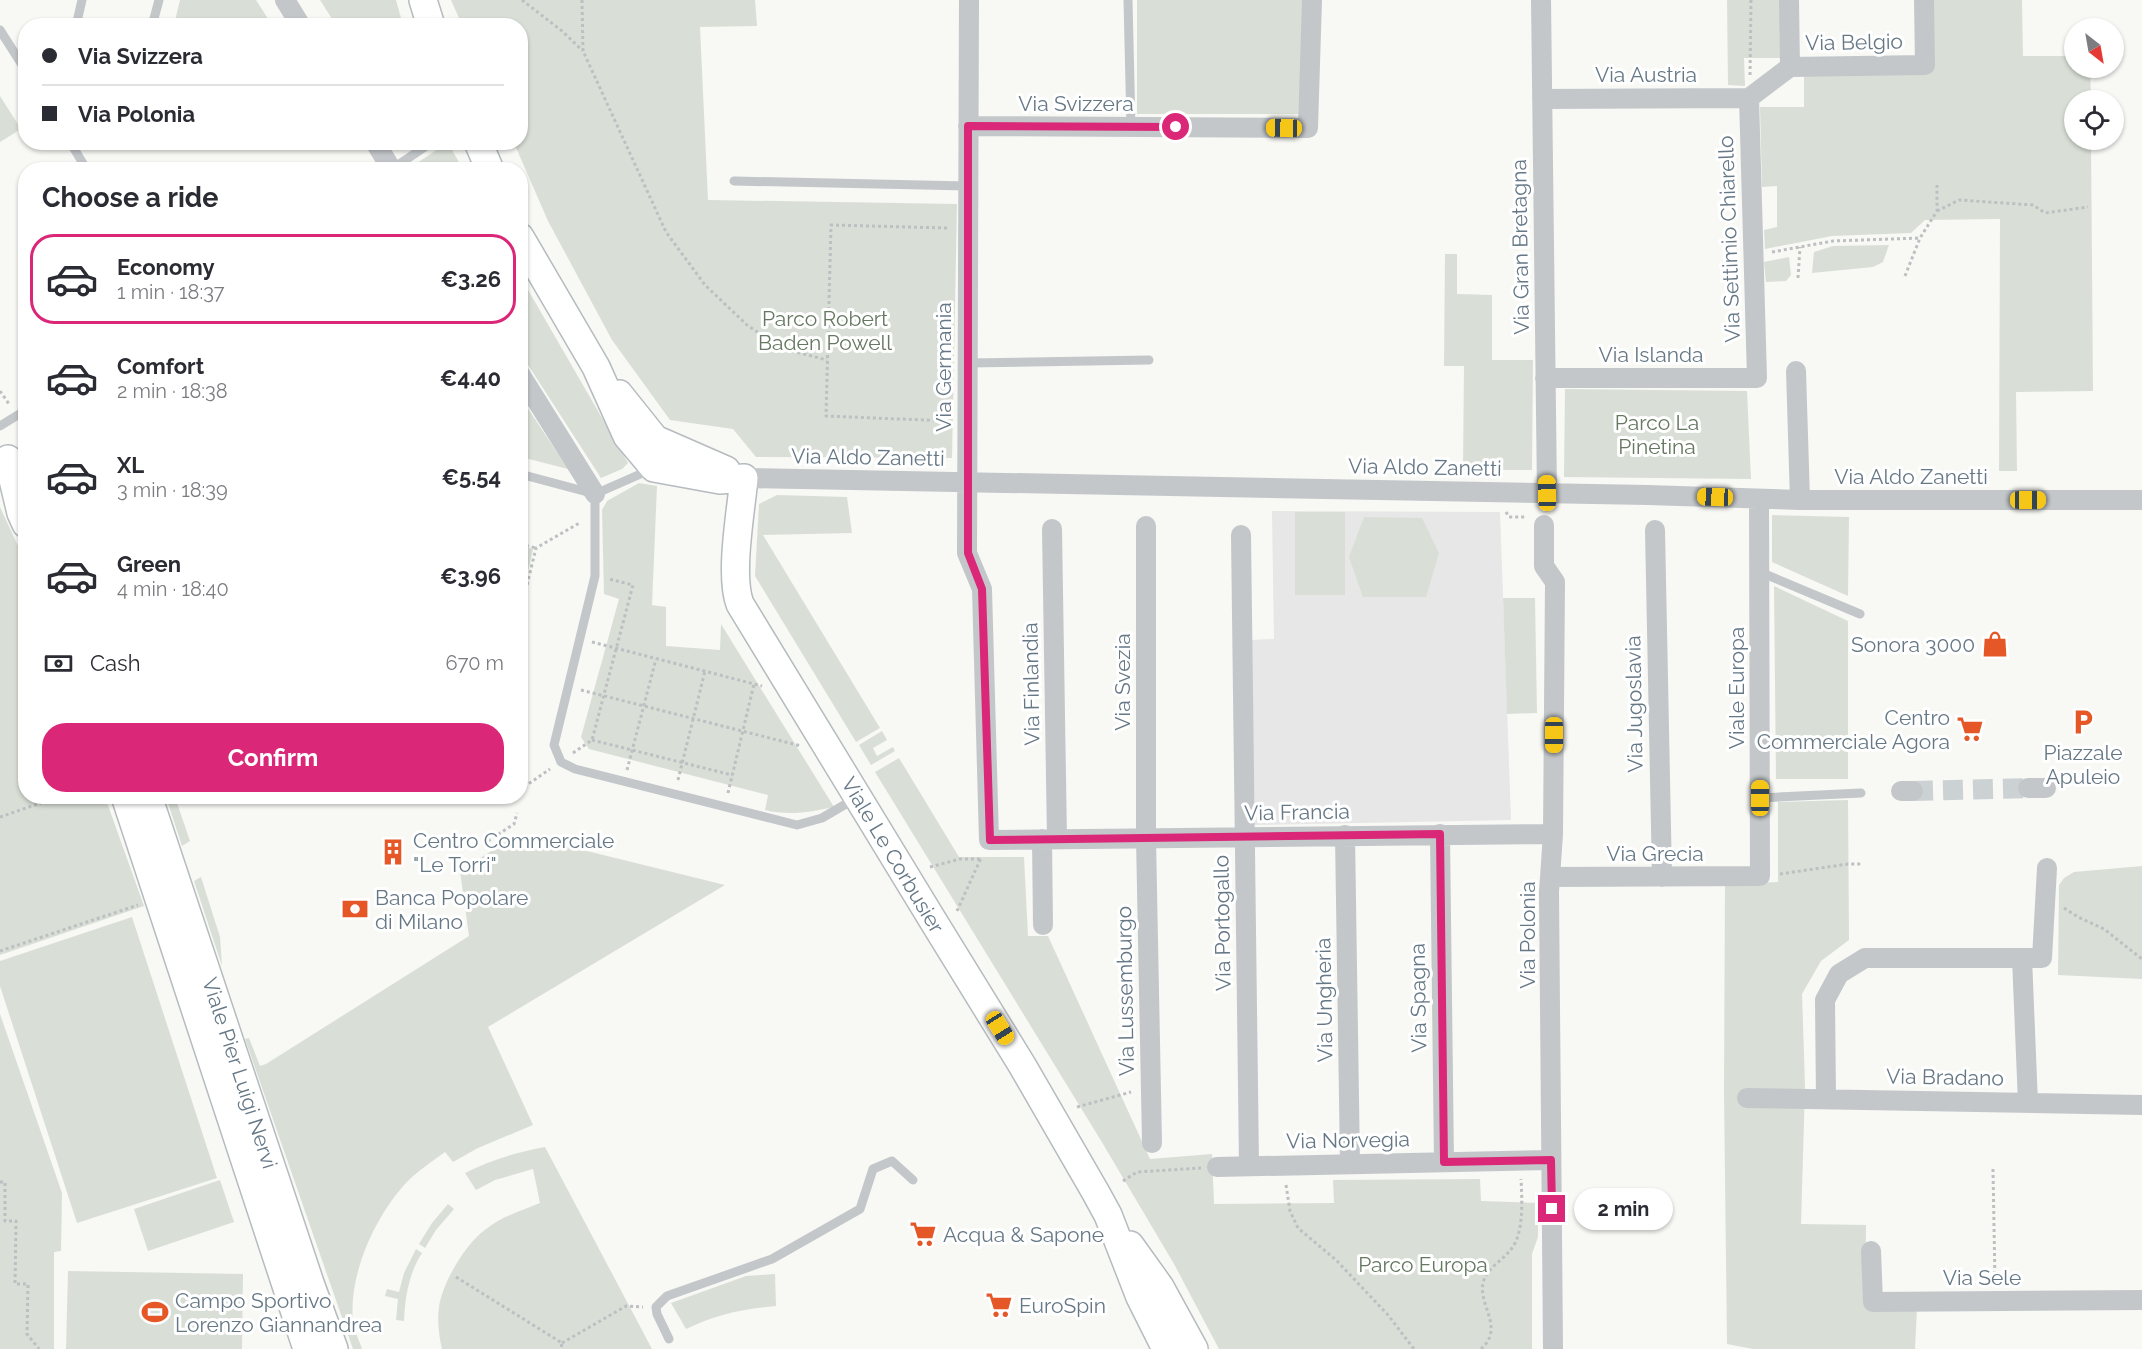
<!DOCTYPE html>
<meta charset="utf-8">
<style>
:root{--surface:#fff;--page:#f7f7f7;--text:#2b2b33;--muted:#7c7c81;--line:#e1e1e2;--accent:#db2777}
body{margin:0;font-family:Raleway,sans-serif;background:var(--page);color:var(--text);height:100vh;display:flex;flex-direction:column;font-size:22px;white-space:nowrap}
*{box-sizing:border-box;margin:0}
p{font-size:20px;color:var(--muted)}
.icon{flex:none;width:33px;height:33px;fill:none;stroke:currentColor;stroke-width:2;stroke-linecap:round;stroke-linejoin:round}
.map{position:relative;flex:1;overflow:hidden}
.side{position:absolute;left:18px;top:162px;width:510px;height:642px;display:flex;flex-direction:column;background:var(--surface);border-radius:24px;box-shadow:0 2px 4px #0004}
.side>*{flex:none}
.top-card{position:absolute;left:18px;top:18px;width:510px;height:132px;border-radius:24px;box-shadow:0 2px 4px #0004;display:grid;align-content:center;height:132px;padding:0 24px;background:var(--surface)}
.needle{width:39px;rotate:149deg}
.fabs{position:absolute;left:2064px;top:18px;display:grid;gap:12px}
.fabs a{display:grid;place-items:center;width:60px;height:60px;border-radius:50%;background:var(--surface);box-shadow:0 2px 4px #0004;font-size:30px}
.end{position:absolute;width:27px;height:27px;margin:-14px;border:8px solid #db2777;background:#fff;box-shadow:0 0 0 3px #fff}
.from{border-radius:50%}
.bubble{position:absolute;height:42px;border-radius:21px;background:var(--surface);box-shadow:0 2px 4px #0004;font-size:20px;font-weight:700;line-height:42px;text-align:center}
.car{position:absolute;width:18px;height:36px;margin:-18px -9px;border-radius:8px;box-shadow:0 0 4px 2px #0007;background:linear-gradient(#f5c518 24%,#345 0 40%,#f5c518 0 76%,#345 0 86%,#f5c518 0)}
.top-card b{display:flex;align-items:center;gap:21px;height:57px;font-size:22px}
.top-card b+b{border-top:2px solid var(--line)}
.top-card i{width:15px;height:15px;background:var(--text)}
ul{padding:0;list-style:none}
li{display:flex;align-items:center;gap:18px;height:90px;margin:0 12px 9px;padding:0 12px;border:3px solid transparent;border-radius:24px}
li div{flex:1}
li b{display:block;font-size:22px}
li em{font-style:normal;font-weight:700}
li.on{border-color:var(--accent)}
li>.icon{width:54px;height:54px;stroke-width:1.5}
h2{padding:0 24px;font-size:27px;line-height:72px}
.pay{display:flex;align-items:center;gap:15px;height:66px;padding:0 24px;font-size:22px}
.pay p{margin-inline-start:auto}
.cta{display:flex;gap:12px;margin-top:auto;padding:12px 24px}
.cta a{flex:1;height:69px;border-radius:24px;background:var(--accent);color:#fff;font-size:24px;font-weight:700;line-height:69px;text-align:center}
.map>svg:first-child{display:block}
</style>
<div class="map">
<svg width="2142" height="1349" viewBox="0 0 2142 1349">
<rect width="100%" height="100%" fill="#f8f8f5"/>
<!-- built -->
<path fill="#e6e7e6" d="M1272,511L1500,512L1511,820L1255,825L1251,640L1274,639Z"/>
<!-- green -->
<path fill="#d9dfd6" d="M180,0H256L272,25H174Z
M320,0H396L403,25H336Z
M451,0H755L757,26L700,27L708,200L957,204L952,458L756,457L733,429L670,420L612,340L548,221L514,143L520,142V26L462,25Z
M1137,0H1302V114H1137Z
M1727,0H1782L1783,58H1744L1745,86L1728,85Z
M1930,0H2022L2023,56H2074V68H2090L2091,100H2074V140H2091L2093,391L2016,392L2017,471H1999L2000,219L1925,220L1911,233L1832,236L1765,249L1764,230L1777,227V186L1762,187L1760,107H1804V73L1931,72Z
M0,96L21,129L0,142Z
M441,147L452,150L463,169H408Z
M1889,245L1883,262L1873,267L1812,273L1814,252L1833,246Z
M1445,254H1457V294L1492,295V360H1533L1532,470H1463L1464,366H1444Z
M1789,257L1791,275L1786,281L1766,282L1764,262Z
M520,276L628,463L622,469L601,478L521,354Z
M1565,389L1747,391L1751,479L1564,477Z
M521,398L568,469L521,457Z
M639,483L657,486L652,605L666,607V646L720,650L721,624L834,807C810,812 790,816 765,810L768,795L589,749L581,737L619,599L604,594L602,510L607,501Z
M777,495L847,497L852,533L763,535L880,728L856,742L755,576L759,504Z
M0,507L25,561L26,796L105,797L144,906L0,955Z
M1295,512H1345V595H1295Z
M1772,515L1849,517L1848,596L1772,562Z
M1364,517L1422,518L1439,553L1426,597H1363L1349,557Z
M521,546L533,549L521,602L520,546Z
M1774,586L1848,621V779H1776Z
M1503,598H1535L1537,713L1507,714Z
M882,731L887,740L873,748L877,756L893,747L895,751L871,765L859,745Z
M899,758L959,857H1024L1028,936H1048L1150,1159L1212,1154L1214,1204L1334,1203L1333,1180L1480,1179L1481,1201L1538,1203V1237L1532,1254V1349H1219L1174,1264L1103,1144L875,772Z
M166,797H175L190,841L182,846Z
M1848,800L1849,940L1821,961L1802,994L1805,1086L1801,1224L1866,1225L1865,1308L1917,1309L1915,1349H1753L1727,1344L1724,1092L1725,884L1778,882V802Z
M518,834L725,885L488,1027L533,1125L478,1148L453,1162L445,1152C434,1160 422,1168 412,1177C377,1210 345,1279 354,1327C356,1335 360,1342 362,1349H353L245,1039L249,1038L260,1066L266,1064L469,936L460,871Z
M2142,866V979L2058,975L2059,885L2064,878L2074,872Z
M201,877L220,937L222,966L194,881Z
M132,917L217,1178L77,1223L0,986V961Z
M0,1014L62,1193L61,1251L54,1252V1349H0Z
M545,1147L652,1349H442C439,1336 437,1321 439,1307C442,1283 466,1243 486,1229C503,1216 521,1211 540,1203L533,1169L495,1180L476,1190L465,1173C491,1160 517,1152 545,1147Z
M220,1180L234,1222L148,1251L134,1209Z
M448,1204L454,1209L436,1230L425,1248L419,1244L432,1223Z
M416,1249L422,1253C409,1273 405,1297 404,1321L396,1320L398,1299L385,1296L387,1289L399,1292L404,1273Z
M68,1271L243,1274L242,1349H66Z
M775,1274L776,1306C742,1309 717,1314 686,1329L671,1303L746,1276Z"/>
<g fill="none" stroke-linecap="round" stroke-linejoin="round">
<!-- street-tunnel -->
<path stroke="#ccd2d4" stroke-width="20" stroke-dasharray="20 10" stroke-linecap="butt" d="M1913,791L2028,788"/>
<!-- secondary casing -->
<g stroke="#b5bbbf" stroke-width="30">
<path id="secondary" d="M423,0L431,26
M478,142L490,170
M520,237L596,367L627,436L654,468L720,480L744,478
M619,394L655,439L726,470
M8,459L21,513L26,524
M744,478C741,511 729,575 740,604L932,919L1022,1065L1096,1193L1108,1215L1140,1297L1166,1349
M125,796L307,1349
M148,796L310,1283L334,1349
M1130,1245L1160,1287L1194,1349"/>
</g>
<!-- path -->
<path stroke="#bdbfc2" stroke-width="3" stroke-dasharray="3 3" stroke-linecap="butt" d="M522,0L562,31L583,51
M582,0L583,51L666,232L705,285L747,325L781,348L827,360
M1750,75L1751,0
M1937,211L1959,200L2033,205L2045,213L2088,207
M947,228L831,225L826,416L949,421
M1772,252L1833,241L1920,238
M1905,276L1920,238L1937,211V185
M1798,278L1800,247
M0,391L9,404
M1506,512L1509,517H1527
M520,544L536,548
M520,614L536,548L581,522
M592,642L762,686
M581,690L801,746
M592,740L732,775
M573,753L592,740L633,585L609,579
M627,770L656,659
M678,780L705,671
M524,787L550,769
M728,793L754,684
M0,817L61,796
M488,841L514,824L517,813
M930,867L960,859H981
M1780,874L1848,864H1863
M2064,908L2078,917L2104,929L2142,959
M957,911L981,858
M0,951L138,905
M1077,1107L1131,1092
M1993,1169L1995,1282
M1123,1181L1137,1172L1201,1168
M0,1182H5V1221H16L15,1284H28L27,1334L39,1349
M1286,1185L1290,1211L1298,1228L1336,1260L1388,1315L1414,1349
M456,1277L562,1343L561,1349
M562,1343L626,1306L643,1307
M1481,1349C1505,1328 1478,1305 1483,1283C1487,1267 1503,1261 1512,1248C1524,1232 1522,1199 1521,1179"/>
<!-- lane -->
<path stroke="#c3c7ca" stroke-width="9" d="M1128,0L1131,127
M76,26L82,0
M152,26L159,0
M0,30L26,71
M70,142L87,170
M353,142L376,147
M392,169L432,142
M734,181L968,186
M968,363L1149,360
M0,426L26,410
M520,474L595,494L652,469
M595,494V576L554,745L561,762L575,769L797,825L822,818L856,798
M1760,572L1860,614
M1760,798L1861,793
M669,1339L657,1314L656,1307L667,1296L772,1259L860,1209L873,1169L892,1161L913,1180"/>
<!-- street -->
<path stroke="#c3c7ca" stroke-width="20" d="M285,0L301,26
M969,0L967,553L982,589L989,840L1553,834
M1541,0L1547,493
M1790,67L1925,65L1924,0
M1542,99L1749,98
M968,126L1308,128L1312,0
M375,142L392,170
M1796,371L1800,500
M520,374L595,494
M1545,378H1757L1749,98L1790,67L1789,0
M744,478L1648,495L1800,500H2142
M1544,525V566L1555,582L1553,834L1549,892L1553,1349
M1146,526V838L1152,1143
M1052,529L1057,839
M1655,530L1662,877
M1241,535L1249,1166
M2028,788H2046
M1901,791H1913
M1440,834L1444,1162
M1345,835L1350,1164
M1042,839L1043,925
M1551,877L1760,876L1759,499
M2022,958L2028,1103
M1747,1098L2142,1105
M1826,1099L1825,1000L1839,974L1865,958H2042L2047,868
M1217,1167L1551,1160
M1871,1251L1873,1302L2142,1300"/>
<!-- secondary -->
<use href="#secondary" stroke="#fff" stroke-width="27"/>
</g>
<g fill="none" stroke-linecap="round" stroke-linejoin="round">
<!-- route -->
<path stroke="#db2777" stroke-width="8" d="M1176,127L968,126V553L982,589L990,840L1440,834L1444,1162L1551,1160L1552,1209"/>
</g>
<!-- icons -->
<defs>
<g id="shop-bare" transform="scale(2.07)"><path d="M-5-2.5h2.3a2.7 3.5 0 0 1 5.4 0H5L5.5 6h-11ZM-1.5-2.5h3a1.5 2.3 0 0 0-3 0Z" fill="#e65727" stroke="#fff" stroke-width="2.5" paint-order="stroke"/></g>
<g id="parking-bare" transform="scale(2.07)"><path d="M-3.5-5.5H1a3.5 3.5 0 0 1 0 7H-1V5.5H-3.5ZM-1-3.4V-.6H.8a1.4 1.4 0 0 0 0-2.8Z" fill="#e65727" stroke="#fff" stroke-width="2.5" paint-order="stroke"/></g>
<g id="supermarket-bare" transform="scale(2.07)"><path d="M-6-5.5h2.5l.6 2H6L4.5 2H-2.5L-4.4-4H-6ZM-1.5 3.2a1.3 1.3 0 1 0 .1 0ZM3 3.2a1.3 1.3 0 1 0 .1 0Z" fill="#e65727" stroke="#fff" stroke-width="2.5" paint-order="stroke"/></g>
<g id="building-bare" transform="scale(2.07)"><path d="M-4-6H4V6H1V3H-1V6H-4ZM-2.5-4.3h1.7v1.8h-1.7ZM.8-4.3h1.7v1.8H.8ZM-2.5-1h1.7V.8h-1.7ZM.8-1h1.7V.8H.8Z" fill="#e65727" stroke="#fff" stroke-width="2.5" paint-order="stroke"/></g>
<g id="bank-bare" transform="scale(2.07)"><path d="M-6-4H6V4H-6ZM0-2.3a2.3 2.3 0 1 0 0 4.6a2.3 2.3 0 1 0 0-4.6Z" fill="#e65727" stroke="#fff" stroke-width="2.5" paint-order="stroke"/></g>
<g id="stadium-bare" transform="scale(2.07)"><path d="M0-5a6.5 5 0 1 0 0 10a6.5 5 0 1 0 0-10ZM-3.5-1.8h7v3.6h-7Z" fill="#e65727" stroke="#fff" stroke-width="2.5" paint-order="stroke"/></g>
</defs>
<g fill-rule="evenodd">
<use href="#shop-bare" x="1995" y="644"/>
<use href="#parking-bare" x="2083" y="722"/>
<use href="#supermarket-bare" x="1970" y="729"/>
<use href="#building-bare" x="393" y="852"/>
<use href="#bank-bare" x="355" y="909"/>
<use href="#supermarket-bare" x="923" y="1234"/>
<use href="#supermarket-bare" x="999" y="1305"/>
<use href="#stadium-bare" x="155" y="1312"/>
</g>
<g text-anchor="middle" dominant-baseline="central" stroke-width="6" stroke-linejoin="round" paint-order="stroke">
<!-- street labels -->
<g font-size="21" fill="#667886" stroke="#fff">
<text transform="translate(1854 42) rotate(-1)">Via Belgio</text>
<text x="1646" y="74">Via Austria</text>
<text x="1076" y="103">Via Svizzera</text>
<text transform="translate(1729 239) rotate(-92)">Via Settimio Chiarello</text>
<text transform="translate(1520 247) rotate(-91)">Via Gran Bretagna</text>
<text x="1651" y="354">Via Islanda</text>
<text transform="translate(943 367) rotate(-90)">Via Germania</text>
<text transform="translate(868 457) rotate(1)">Via Aldo Zanetti</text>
<text transform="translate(1425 467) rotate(1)">Via Aldo Zanetti</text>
<text x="1911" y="476">Via Aldo Zanetti</text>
<text transform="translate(1122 682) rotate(-90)">Via Svezia</text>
<text transform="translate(1031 684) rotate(-91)">Via Finlandia</text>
<text transform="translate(1736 688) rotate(-90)">Viale Europa</text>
<text transform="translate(1634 704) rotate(-91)">Via Jugoslavia</text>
<text transform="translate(1297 812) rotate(-1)">Via Francia</text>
<text x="1655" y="853">Via Grecia</text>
<text transform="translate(893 855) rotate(59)">Viale Le Corbusier</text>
<text transform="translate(1222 923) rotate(-91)">Via Portogallo</text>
<text transform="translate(1527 935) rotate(-90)">Via Polonia</text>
<text transform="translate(1125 991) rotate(-91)">Via Lussemburgo</text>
<text transform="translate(1418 998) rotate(-91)">Via Spagna</text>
<text transform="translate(1324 1000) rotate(-91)">Via Ungheria</text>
<text transform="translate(240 1073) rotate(72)">Viale Pier Luigi Nervi</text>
<text transform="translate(1945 1077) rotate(1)">Via Bradano</text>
<text transform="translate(1348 1140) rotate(-1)">Via Norvegia</text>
<text x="1982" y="1277">Via Sele</text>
</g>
<!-- park labels -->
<g font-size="21" fill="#667861" stroke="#fff">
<text x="825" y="318">Parco Robert<tspan x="825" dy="24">Baden Powell</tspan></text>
<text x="1657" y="422">Parco La<tspan x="1657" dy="24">Pinetina</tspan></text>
<text x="1423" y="1264">Parco Europa</text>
</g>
<!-- poi labels -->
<g font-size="21" fill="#667886" stroke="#fff" text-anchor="start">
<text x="1975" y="644" text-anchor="end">Sonora 3000</text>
<text x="1950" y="717" text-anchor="end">Centro<tspan x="1950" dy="24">Commerciale Agora</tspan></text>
<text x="2083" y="752" text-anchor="middle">Piazzale<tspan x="2083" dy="24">Apuleio</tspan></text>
<text x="413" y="840">Centro Commerciale<tspan x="413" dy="24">"Le Torri"</tspan></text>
<text x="375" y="897">Banca Popolare<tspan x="375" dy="24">di Milano</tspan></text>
<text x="943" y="1234">Acqua &amp; Sapone</text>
<text x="175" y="1300">Campo Sportivo<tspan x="175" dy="24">Lorenzo Giannandrea</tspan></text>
<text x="1019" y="1305">EuroSpin</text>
</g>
</g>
</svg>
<div class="fabs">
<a><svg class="needle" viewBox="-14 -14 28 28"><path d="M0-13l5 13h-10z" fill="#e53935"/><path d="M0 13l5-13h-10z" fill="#7c7c81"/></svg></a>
<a><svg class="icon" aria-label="locate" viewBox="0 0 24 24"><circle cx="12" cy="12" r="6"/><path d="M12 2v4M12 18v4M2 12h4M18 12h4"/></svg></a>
</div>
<i class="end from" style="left:1176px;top:127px"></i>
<i class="end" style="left:1552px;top:1209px"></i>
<div class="bubble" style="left:1574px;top:1188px;width:99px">2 min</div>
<i class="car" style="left:1284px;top:128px;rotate:271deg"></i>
<i class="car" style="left:1547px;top:493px;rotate:359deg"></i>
<i class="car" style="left:1715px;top:497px;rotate:272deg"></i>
<i class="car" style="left:2028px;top:500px;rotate:90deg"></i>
<i class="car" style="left:1554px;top:735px;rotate:180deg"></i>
<i class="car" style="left:1760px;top:798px;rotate:0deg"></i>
<i class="car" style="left:1000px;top:1028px;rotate:148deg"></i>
<div class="top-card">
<b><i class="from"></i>Via Svizzera</b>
<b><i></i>Via Polonia</b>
</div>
<section class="side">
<h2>Choose a ride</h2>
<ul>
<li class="on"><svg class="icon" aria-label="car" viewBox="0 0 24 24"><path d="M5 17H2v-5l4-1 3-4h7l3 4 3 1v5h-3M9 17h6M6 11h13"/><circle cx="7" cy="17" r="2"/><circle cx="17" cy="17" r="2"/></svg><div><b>Economy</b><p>1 min · 18:37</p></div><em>€3.26</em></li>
<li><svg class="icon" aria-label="car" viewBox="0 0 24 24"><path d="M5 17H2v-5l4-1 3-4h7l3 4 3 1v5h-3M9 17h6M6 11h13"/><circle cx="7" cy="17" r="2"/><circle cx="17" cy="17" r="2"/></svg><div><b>Comfort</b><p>2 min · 18:38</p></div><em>€4.40</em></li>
<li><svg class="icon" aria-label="car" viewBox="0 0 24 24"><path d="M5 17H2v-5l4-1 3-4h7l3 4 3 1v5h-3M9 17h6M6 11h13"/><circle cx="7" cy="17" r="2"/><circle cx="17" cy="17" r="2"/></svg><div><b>XL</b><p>3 min · 18:39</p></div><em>€5.54</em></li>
<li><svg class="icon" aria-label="car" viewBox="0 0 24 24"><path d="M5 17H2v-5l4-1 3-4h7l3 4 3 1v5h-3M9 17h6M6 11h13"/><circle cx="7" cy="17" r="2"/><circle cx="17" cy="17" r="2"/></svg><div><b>Green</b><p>4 min · 18:40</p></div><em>€3.96</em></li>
</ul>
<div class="pay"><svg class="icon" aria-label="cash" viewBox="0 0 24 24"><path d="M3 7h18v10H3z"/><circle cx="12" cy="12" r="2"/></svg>Cash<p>670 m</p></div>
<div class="cta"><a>Confirm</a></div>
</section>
</div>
